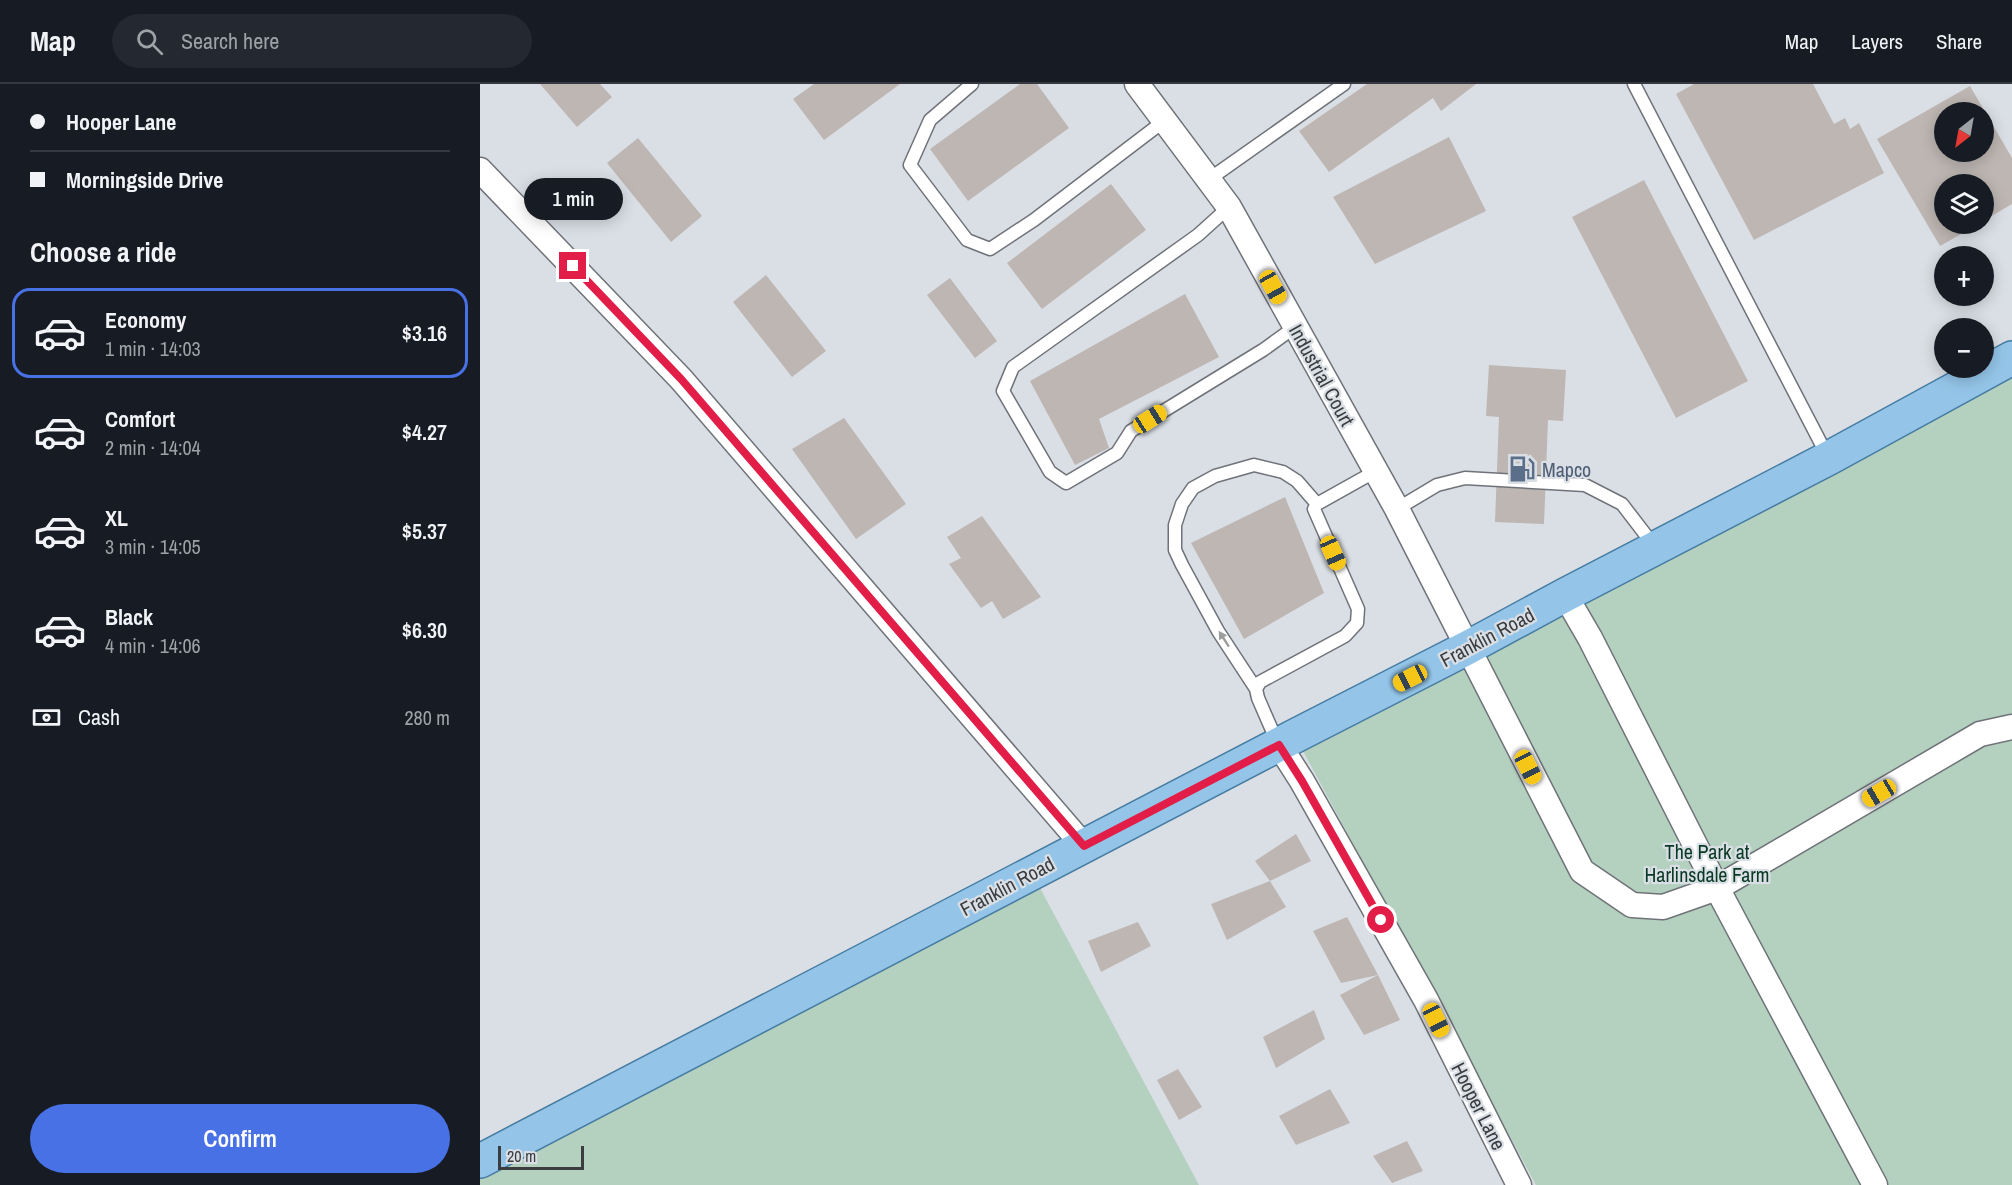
<!DOCTYPE html>
<meta charset="utf-8">
<style>
:root{--surface:#171b24;--page:#242831;--text:#f1f3f6;--muted:#9ea1a6;--line:#363941;--accent:#4771e4}
body{margin:0;font-family:"Archivo Narrow",sans-serif;background:var(--page);color:var(--text);height:100vh;display:flex;flex-direction:column;font-size:22px;white-space:nowrap}
*{box-sizing:border-box;margin:0}
p{font-size:20px;color:var(--muted)}
.icon{flex:none;width:33px;height:33px;fill:none;stroke:currentColor;stroke-width:2;stroke-linecap:round;stroke-linejoin:round}
.map{position:relative;flex:1;overflow:hidden}
.panel{display:flex;flex-direction:column;background:var(--surface);width:480px}
.panel>*{flex:none}
.hud{display:grid;align-content:center;height:132px;padding:0 30px;background:var(--surface)}
.needle{width:39px;rotate:211deg}
.controls{position:absolute;left:1454px;top:18px;display:grid;gap:12px}
.controls a{display:grid;place-items:center;width:60px;height:60px;border-radius:50%;background:var(--surface);box-shadow:0 3px 15px #0003;font-size:30px}
.scale{position:absolute;left:18px;bottom:15px;width:86px;box-sizing:border-box;padding-left:6px;border:3px solid #3a3c3e;border-top:0;font-size:16px;line-height:21px;white-space:nowrap;color:#3a3c3e;-webkit-text-stroke:4px #dadfe5;paint-order:stroke}
.end{position:absolute;width:27px;height:27px;margin:-14px;border:8px solid #e11d48;background:#fff;box-shadow:0 0 0 3px #fff}
.from{border-radius:50%}
.bubble{position:absolute;height:42px;border-radius:21px;background:var(--surface);box-shadow:0 3px 15px #0003;font-size:20px;font-weight:600;line-height:42px;text-align:center}
.car{position:absolute;width:18px;height:36px;margin:-18px -9px;border-radius:8px;box-shadow:0 0 4px 2px #0007;background:linear-gradient(#f5c518 24%,#345 0 40%,#f5c518 0 76%,#345 0 86%,#f5c518 0)}
.hud b{display:flex;align-items:center;gap:21px;height:57px;font-size:22px}
.hud b+b{border-top:2px solid var(--line)}
.hud i{width:15px;height:15px;background:var(--text)}
ul{padding:0;list-style:none}
li{display:flex;align-items:center;gap:18px;height:90px;margin:0 12px 9px;padding:0 18px;border:3px solid transparent;border-radius:18px}
li div{flex:1}
li b{display:block;font-size:22px}
li em{font-style:normal;font-weight:600}
li.on{border-color:var(--accent)}
li>.icon{width:54px;height:54px;stroke-width:1.5}
h2{padding:0 30px;font-size:27px;line-height:72px}
.pay{display:flex;align-items:center;gap:15px;height:66px;padding:0 30px;font-size:22px}
.pay p{margin-inline-start:auto}
.cta{display:flex;gap:12px;margin-top:auto;padding:12px 30px}
.cta a{flex:1;height:69px;border-radius:36px;background:var(--accent);color:#fff;font-size:24px;font-weight:600;line-height:69px;text-align:center}
header{display:flex;align-items:center;gap:36px;box-sizing:border-box;height:84px;padding:0 30px;background:var(--surface);border-bottom:2px solid var(--line)}
header strong{font-size:28px}
nav{display:flex;gap:33px;margin-inline-start:auto;font-size:21px}
.search{width:420px;height:54px;background:var(--page);display:flex;align-items:center;gap:15px;box-sizing:border-box;padding:0 21px;border-radius:33px;color:var(--muted);font-size:22px}
main{display:flex;flex:1;min-height:0}
.map>svg:first-child{display:block}
</style>
<header>
<strong>Map</strong>
<div class="search"><svg class="icon" aria-label="search" viewBox="0 0 24 24"><circle cx="10" cy="10" r="6"/><path d="M15 15l6 6"/></svg>Search here</div>
<nav><a>Map</a><a>Layers</a><a>Share</a></nav>
</header>
<main>
<section class="panel">
<div class="hud">
<b><i class="from"></i>Hooper Lane</b>
<b><i></i>Morningside Drive</b>
</div>
<h2>Choose a ride</h2>
<ul>
<li class="on"><svg class="icon" aria-label="car" viewBox="0 0 24 24"><path d="M5 17H2v-5l4-1 3-4h7l3 4 3 1v5h-3M9 17h6M6 11h13"/><circle cx="7" cy="17" r="2"/><circle cx="17" cy="17" r="2"/></svg><div><b>Economy</b><p>1 min · 14:03</p></div><em>$3.16</em></li>
<li><svg class="icon" aria-label="car" viewBox="0 0 24 24"><path d="M5 17H2v-5l4-1 3-4h7l3 4 3 1v5h-3M9 17h6M6 11h13"/><circle cx="7" cy="17" r="2"/><circle cx="17" cy="17" r="2"/></svg><div><b>Comfort</b><p>2 min · 14:04</p></div><em>$4.27</em></li>
<li><svg class="icon" aria-label="car" viewBox="0 0 24 24"><path d="M5 17H2v-5l4-1 3-4h7l3 4 3 1v5h-3M9 17h6M6 11h13"/><circle cx="7" cy="17" r="2"/><circle cx="17" cy="17" r="2"/></svg><div><b>XL</b><p>3 min · 14:05</p></div><em>$5.37</em></li>
<li><svg class="icon" aria-label="car" viewBox="0 0 24 24"><path d="M5 17H2v-5l4-1 3-4h7l3 4 3 1v5h-3M9 17h6M6 11h13"/><circle cx="7" cy="17" r="2"/><circle cx="17" cy="17" r="2"/></svg><div><b>Black</b><p>4 min · 14:06</p></div><em>$6.30</em></li>
</ul>
<div class="pay"><svg class="icon" aria-label="cash" viewBox="0 0 24 24"><path d="M3 7h18v10H3z"/><circle cx="12" cy="12" r="2"/></svg>Cash<p>280 m</p></div>
<div class="cta"><a>Confirm</a></div>
</section>
<div class="map">
<svg width="1532" height="1101" viewBox="0 0 1532 1101">
<rect width="100%" height="100%" fill="#dadfe5"/>
<!-- green -->
<path fill="#b4d0bf" d="M1532,273V1101H1056L815,652Z
M552,789L719,1101H0V1077Z"/>
<!-- building -->
<path fill="#bdb6b2" fill-rule="evenodd" d="M60,0H120L132,13L97,43Z
M334,0H420L344,56L313,15Z
M540,0H557L589,44L488,117L450,65Z
M887,0H996L961,27L953,14L849,88L819,47Z
M1214,0H1333L1354,40L1365,34L1370,45L1379,39L1404,89L1274,156L1196,10Z
M1490,2L1532,74V120L1503,137V100H1464V140H1499L1460,162L1397,55ZM1464,28H1503V68H1464Z
M969,53L1006,127L895,180L853,113Z
M158,54L222,132L191,158L127,79Z
M1164,96L1268,297L1196,334L1092,133Z
M631,100L666,146L562,225L527,179Z
M286,191L346,267L312,293L253,218Z
M470,194L517,257L495,274L447,211Z
M705,210L739,273L619,335L629,364L595,381L550,297Z
M1009,281L1086,286L1083,337L1068,336L1064,440L1015,438L1019,333L1006,332Z
M364,334L426,420L376,455L312,365Z
M805,413L844,509L764,555L711,459Z
M502,432L561,513L523,535L512,517L501,524L469,480L481,474L467,453Z
M816,750L831,777L790,797L775,777Z
M790,797L806,823L747,856L731,820Z
M867,833L898,891L861,899L833,847Z
M658,838L671,862L621,888L608,857Z
M898,891L920,936L884,951L860,911Z
M834,926L845,955L796,984L783,953Z
M698,985L722,1023L699,1036L677,996Z
M850,1005L870,1039L816,1061L799,1032Z
M927,1057L943,1087L912,1099L893,1072Z"/>
<g fill="none" stroke-linecap="round" stroke-linejoin="round">
<!-- service casing -->
<g stroke="#6f7379" stroke-width="15">
<path id="service" d="M492,0L450,36L430,81L487,156L510,165L554,136L684,37
M1154,0L1348,373
M728,96L864,0
M749,123L718,151L533,283L523,307L570,388L586,399L637,369L651,347L783,266L815,243
M917,425L957,401L985,394L1105,401L1142,420L1175,463
M776,605L738,547L702,481L695,466V441L702,420L713,404L735,392L774,381L803,388L817,397L837,420
M798,660L778,614L776,605L780,598L865,552L877,539L878,525L834,425L837,420L896,387"/>
</g>
<!-- minor casing -->
<g stroke="#6f7379" stroke-width="27">
<path id="minor" d="M657,0L749,123L917,425L1102,787L1152,821L1183,823L1237,804L1500,650L1532,643
M0,86L201,295L604,762
M1085,511L1110,554L1237,804L1395,1101
M799,661L822,697L946,916L1039,1101"/>
</g>
<!-- primary casing -->
<g stroke="#467ca2" stroke-width="36">
<path id="primary" d="M0,1077L815,652L987,564L1085,511L1349,374L1532,274"/>
</g>
<!-- service -->
<use href="#service" stroke="#fff" stroke-width="12"/>
<!-- minor -->
<use href="#minor" stroke="#fff" stroke-width="24"/>
<!-- primary -->
<use href="#primary" stroke="#94c5e8" stroke-width="33"/>
</g>
<!-- one-way arrows -->
<defs><path id="oneway-solid" d="M-6-.8H1V-3.2L6.5 0L1 3.2V.8H-6Z" transform="scale(1.5)"/></defs>
<use fill="#9c9e9e" href="#oneway-solid" transform="translate(744 555) rotate(-123)"/>
<g fill="none" stroke-linecap="round" stroke-linejoin="round">
<!-- route -->
<path stroke="#e11d48" stroke-width="8" d="M93,182L201,295L604,762L799,661L822,697L901,836"/>
</g>
<!-- icons -->
<defs>
<g id="fuel-bare" transform="scale(2.07)"><path d="M-5.5-6h7V0h2V4h1.3V-2.5L3-4.5l.8-.8L6-3V5H2.5V1h-1V6h-7ZM-4.2-4.7v3.2H.2V-4.7Z" fill="#5c6f8a" stroke="#dadfe5" stroke-width="2.5" paint-order="stroke"/></g>
</defs>
<g fill-rule="evenodd">
<use href="#fuel-bare" x="1042" y="385"/>
</g>
<g text-anchor="middle" dominant-baseline="central" stroke-width="4.5" stroke-linejoin="round" paint-order="stroke">
<!-- street labels -->
<g font-size="20" fill="#3a3c3e" stroke="#dadfe5">
<text transform="translate(842 291) rotate(61)">Industrial Court</text>
<text transform="translate(1007 553) rotate(-28)">Franklin Road</text>
<text transform="translate(527 802) rotate(-28)">Franklin Road</text>
<text transform="translate(999 1022) rotate(63)">Hooper Lane</text>
</g>
<!-- service labels -->
<g font-size="20" fill="#4e5e75" stroke="#dadfe5" text-anchor="start">
<text x="1062" y="385">Mapco</text>
</g>
<!-- park labels -->
<g font-size="20" fill="#093923" stroke="#dadfe5">
<text x="1227" y="767">The Park at<tspan x="1227" dy="23">Harlinsdale Farm</tspan></text>
</g>
</g>
</svg>
<div class="controls">
<a><svg class="needle" viewBox="-14 -14 28 28"><path d="M0-13l5 13h-10z" fill="#e53935"/><path d="M0 13l5-13h-10z" fill="#9ea1a6"/></svg></a>
<a><svg class="icon" aria-label="layers" viewBox="0 0 24 24"><path d="M12 4l9 5-9 5-9-5zM3 14l9 5 9-5"/></svg></a>
<a>+</a>
<a>−</a>
</div>
<div class="scale">20 m</div>
<i class="end from" style="left:901px;top:836px"></i>
<i class="end" style="left:93px;top:182px"></i>
<div class="bubble" style="left:44px;top:94px;width:99px">1 min</div>
<i class="car" style="left:793px;top:203px;rotate:151deg"></i>
<i class="car" style="left:670px;top:335px;rotate:58deg"></i>
<i class="car" style="left:853px;top:469px;rotate:156deg"></i>
<i class="car" style="left:930px;top:594px;rotate:243deg"></i>
<i class="car" style="left:1048px;top:683px;rotate:153deg"></i>
<i class="car" style="left:1399px;top:709px;rotate:240deg"></i>
<i class="car" style="left:956px;top:936px;rotate:154deg"></i>
</div>
</main>
